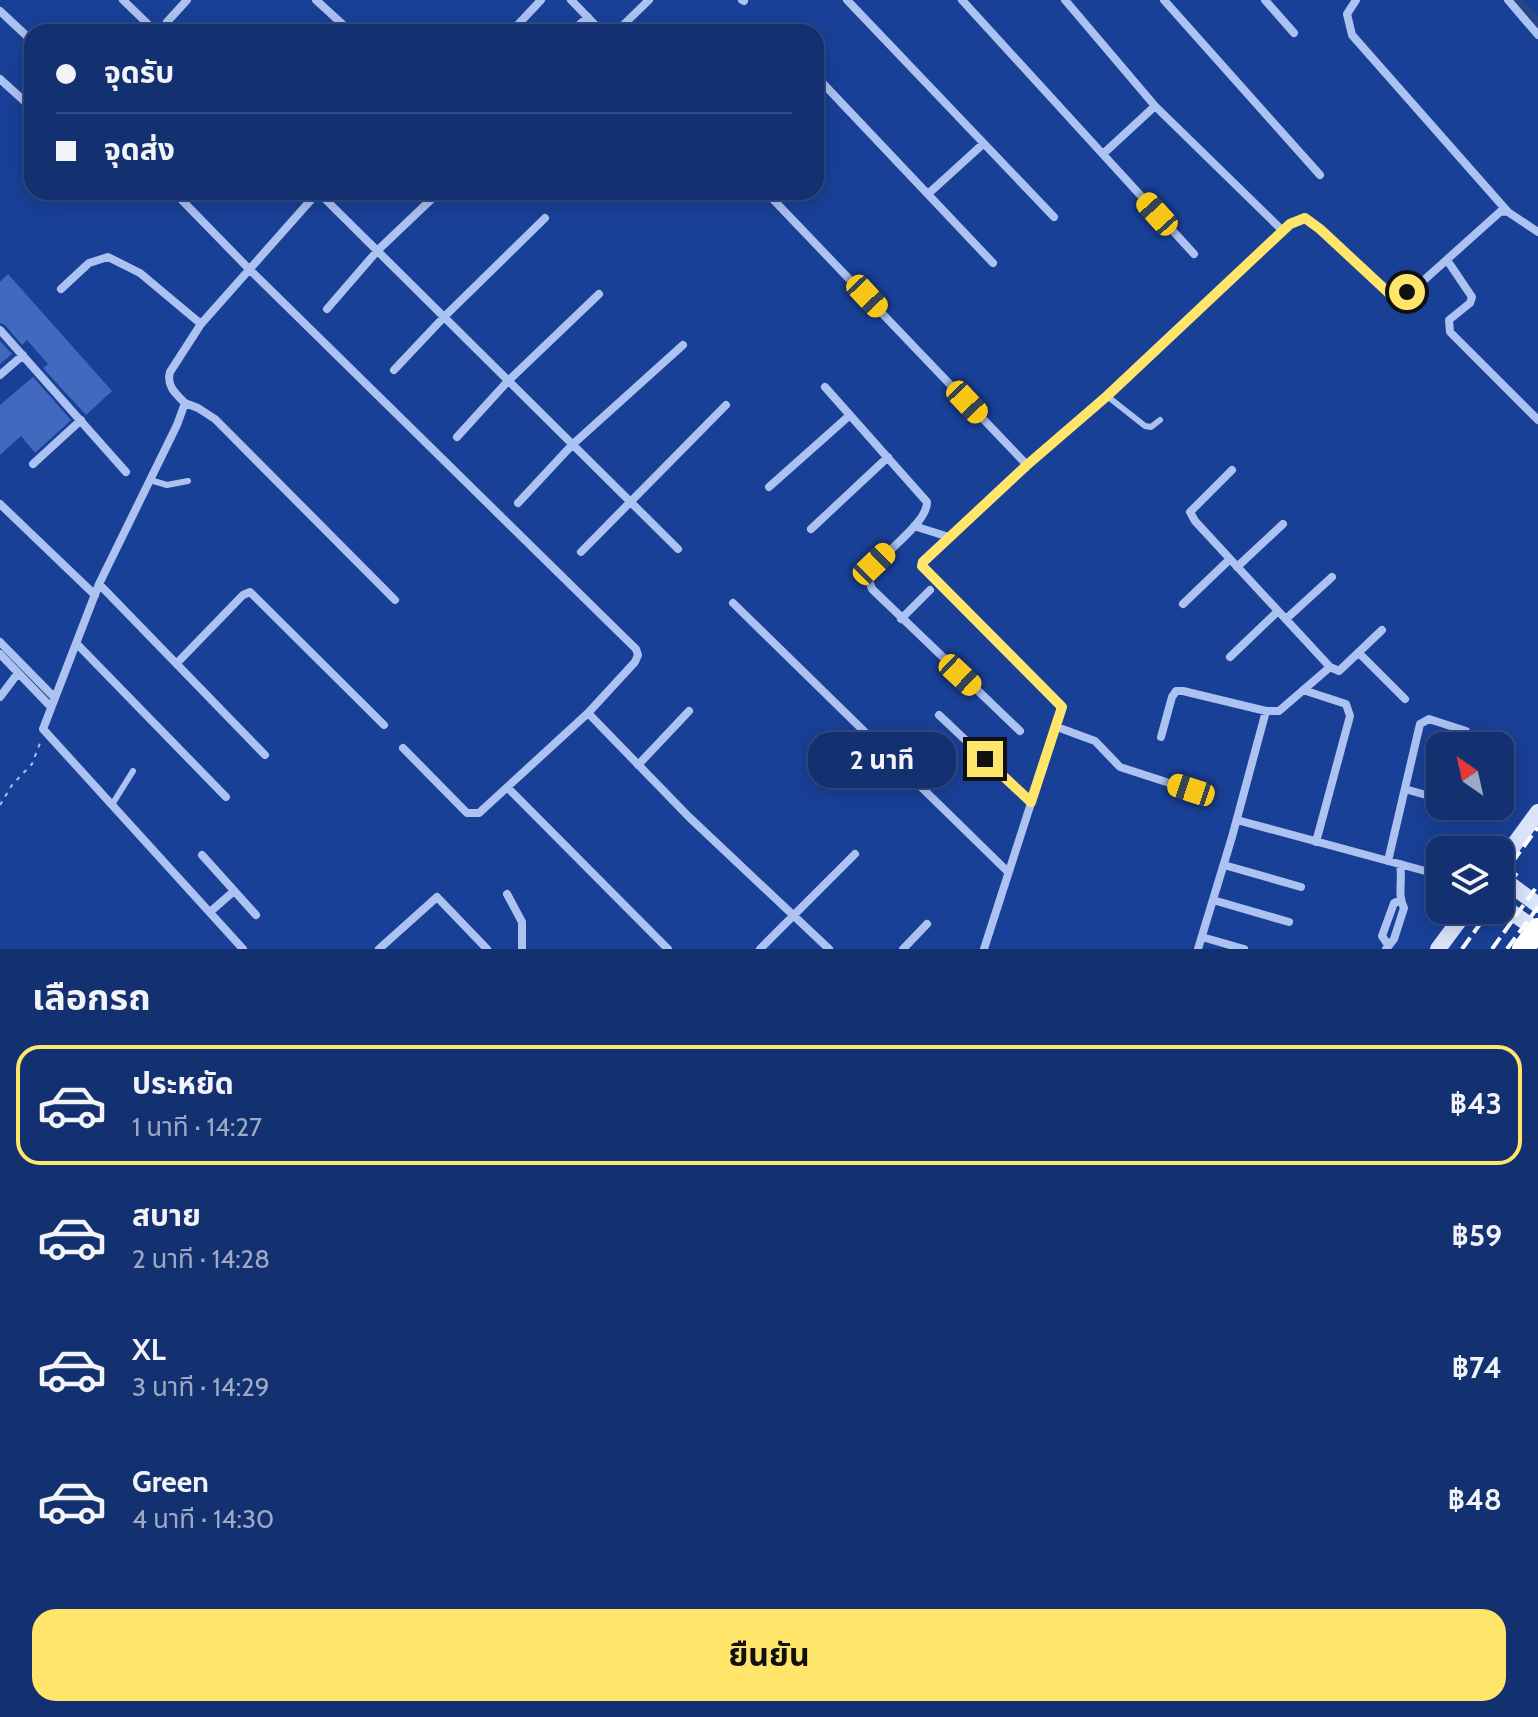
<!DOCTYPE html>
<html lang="th">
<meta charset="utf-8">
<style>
:root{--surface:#133071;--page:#203c79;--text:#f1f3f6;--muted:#9da9c3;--line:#324b84;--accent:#ffe66b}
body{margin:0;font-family:Cabin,"Noto Sans Thai",sans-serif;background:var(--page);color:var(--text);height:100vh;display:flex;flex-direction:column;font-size:30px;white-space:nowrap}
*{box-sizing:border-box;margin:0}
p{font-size:26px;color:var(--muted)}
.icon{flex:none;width:44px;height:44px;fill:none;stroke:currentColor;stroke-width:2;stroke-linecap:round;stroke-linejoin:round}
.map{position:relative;height:949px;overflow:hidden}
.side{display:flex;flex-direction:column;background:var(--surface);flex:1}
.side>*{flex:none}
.guide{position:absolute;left:24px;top:24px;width:800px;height:176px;border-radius:24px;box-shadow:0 4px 20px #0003,0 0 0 2px var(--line);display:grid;align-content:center;height:176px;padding:0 32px;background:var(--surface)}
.needle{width:52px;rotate:326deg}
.fabs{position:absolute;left:1426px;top:732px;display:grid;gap:16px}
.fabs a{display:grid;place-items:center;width:88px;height:88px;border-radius:16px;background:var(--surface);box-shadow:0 4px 20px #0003,0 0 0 2px var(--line);font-size:40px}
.end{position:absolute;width:36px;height:36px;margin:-18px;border:10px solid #ffe66b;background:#111;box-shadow:0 0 0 4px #111}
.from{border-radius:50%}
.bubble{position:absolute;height:56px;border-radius:24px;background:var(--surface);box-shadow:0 4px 20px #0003,0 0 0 2px var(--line);font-size:26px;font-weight:700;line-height:56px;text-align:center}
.car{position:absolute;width:24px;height:48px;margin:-24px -12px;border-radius:10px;box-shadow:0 0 6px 2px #0007;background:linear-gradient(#f5c518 24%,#345 0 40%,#f5c518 0 76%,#345 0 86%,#f5c518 0)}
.guide b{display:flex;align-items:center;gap:28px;height:76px;font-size:30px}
.guide b+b{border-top:2px solid var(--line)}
.guide i{width:20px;height:20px;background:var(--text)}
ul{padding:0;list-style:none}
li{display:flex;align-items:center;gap:24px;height:120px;margin:0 16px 12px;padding:0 16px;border:4px solid transparent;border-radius:24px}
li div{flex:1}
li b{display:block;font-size:30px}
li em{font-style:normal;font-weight:700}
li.active{border-color:var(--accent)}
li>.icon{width:72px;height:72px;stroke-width:1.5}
h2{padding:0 32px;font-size:36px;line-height:96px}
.button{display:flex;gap:16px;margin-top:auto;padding:16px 32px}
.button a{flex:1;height:92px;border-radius:24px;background:var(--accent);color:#111;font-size:32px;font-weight:700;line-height:92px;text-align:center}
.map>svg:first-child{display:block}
</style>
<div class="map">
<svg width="1538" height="949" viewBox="0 0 1538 949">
<rect width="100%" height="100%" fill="#194097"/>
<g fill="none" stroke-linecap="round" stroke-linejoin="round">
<!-- canal -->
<path stroke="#284586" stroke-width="14" d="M1515,0L1538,27"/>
</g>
<!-- building -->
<path fill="#4169be" d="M8,274L112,391L86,415L43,368L48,364L27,340L22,345L5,325L0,323V282Z
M0,341L12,354L0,364Z
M33,377L71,420L35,453L21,436L0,455V405Z"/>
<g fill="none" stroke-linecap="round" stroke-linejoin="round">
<!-- path -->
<path stroke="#acc2f1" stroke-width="2" stroke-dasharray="4 6" stroke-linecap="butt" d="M0,805L12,785L32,764L40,743"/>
<!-- lane -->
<path stroke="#acc2f1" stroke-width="6" d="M1107,396L1145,426L1151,427L1160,420
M150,480L167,485L188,481
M113,803L133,771"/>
<!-- street -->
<path stroke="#acc2f1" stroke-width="8" d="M123,0L156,32
M316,0L351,32
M571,0L602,32
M742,0L744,1
M847,0L1054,217
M962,0L1194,254
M1065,0L1155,106L1283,231
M1164,0L1320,175
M1265,0L1294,33
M1356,0L1347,14L1352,35L1508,212L1538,232
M1508,0L1538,35
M0,11L32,41
M167,22L187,0
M511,32L541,0
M571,32L588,17
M616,32L649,0
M816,76L993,263
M0,79L32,108
M1103,154L1155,106
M174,192L250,270L636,649L638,655L635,662L588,713L479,813H467L403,748
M766,192L1027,465
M928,194L983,144
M1447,260L1472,297L1470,303L1449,320L1450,332L1538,420
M61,289L89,263L108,257L140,273L201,324
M327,309L378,250L439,192
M0,330L126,472
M394,370L444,317L545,218
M0,375L23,355
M825,387L927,502C927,525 880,553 868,577L872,589L1020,731
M185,403L198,408L215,419L395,600
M457,437L508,381L599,294
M33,464L81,420
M1232,470L1190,512L1195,521L1330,667L1339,671L1382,630
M769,487L850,415
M518,503L572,445L683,345
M0,504L95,595
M914,526L949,537
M811,529L888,457
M581,552L726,405
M1237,567L1283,524
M99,584L265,755
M733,603L1008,872
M1183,604L1230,559
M901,619L930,590
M1286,619L1332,577
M0,642L55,698
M77,644L226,797
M1359,653L1405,699
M0,654L51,707
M1230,657L1278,611
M177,663L243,595L250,592L384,725
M1303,690L1346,704L1350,716L1316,842
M0,697L18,673
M588,713L689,817L829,949
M939,715L1031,802
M1057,727L1095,741L1120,767L1191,790
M1161,737L1172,697L1176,691H1183L1266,711H1279L1330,667
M638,765L689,711
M509,789L668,949
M1405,789L1440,799
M1237,820L1440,875
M202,855L256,915
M1388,861L1420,724L1429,719L1466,731
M1224,865L1301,887
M507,894L522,922V949
M1213,900L1289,922
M210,912L234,891
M1202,937L1244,949
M1388,945L1382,936L1394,903L1400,900
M243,949L43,729L99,584L177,425L185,403C176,394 166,386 170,372L201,324L318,192L678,549
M379,949L437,897L487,949
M760,949L855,854
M903,949L927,924
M984,949L1062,707L922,566L923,562L1027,465L1107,396L1290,224L1305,218L1320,229L1391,295L1407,292L1423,281L1501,211L1508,212
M1198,949L1232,837L1266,711
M1386,949L1394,939L1404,908C1397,895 1403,879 1400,864"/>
<!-- secondary -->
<path stroke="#dae4fb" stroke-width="16" d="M1500,864L1538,812
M1500,877L1538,905
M1500,904L1538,931
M1438,949L1467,910"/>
<!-- rail -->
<path stroke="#fff" stroke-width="4" stroke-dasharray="14 6" stroke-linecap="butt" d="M1500,879L1538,827
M1500,896L1517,873
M1462,949L1490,910
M1492,949L1538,885
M1507,949L1538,907"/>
<!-- highway-bridge -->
<path stroke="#fff" stroke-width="22" d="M1523,949L1538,929"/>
</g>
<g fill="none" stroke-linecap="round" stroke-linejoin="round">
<!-- route -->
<path stroke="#ffe66b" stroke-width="10" d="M985,759L1031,802L1062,707L922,566L923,562L1027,465L1107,396L1290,224L1305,218L1320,229L1391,295L1407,292"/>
</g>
</svg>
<div class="fabs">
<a><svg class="needle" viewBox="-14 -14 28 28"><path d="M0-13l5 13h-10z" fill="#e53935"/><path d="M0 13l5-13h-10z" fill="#9da9c3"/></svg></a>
<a><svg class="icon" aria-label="layers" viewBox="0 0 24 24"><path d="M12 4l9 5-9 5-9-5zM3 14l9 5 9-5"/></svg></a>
</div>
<i class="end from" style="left:1407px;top:292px"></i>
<i class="end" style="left:985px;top:759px"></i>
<div class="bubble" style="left:808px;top:732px;width:148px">2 นาที</div>
<i class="car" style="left:1157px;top:214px;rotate:318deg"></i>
<i class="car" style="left:867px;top:296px;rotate:137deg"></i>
<i class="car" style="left:967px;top:402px;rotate:137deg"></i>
<i class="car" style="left:874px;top:564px;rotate:46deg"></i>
<i class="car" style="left:960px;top:675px;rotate:133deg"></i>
<i class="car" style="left:1191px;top:790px;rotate:288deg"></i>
<div class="guide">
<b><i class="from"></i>จุดรับ</b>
<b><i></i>จุดส่ง</b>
</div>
</div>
<section class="side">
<h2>เลือกรถ</h2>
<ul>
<li class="active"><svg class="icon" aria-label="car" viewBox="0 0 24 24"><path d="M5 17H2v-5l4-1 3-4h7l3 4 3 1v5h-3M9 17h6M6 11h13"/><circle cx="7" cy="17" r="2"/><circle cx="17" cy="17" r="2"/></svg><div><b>ประหยัด</b><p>1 นาที · 14:27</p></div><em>฿43</em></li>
<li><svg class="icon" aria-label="car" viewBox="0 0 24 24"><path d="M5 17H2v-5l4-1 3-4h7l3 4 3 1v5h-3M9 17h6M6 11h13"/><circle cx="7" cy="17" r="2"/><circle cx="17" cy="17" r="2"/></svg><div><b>สบาย</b><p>2 นาที · 14:28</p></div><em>฿59</em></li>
<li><svg class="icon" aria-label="car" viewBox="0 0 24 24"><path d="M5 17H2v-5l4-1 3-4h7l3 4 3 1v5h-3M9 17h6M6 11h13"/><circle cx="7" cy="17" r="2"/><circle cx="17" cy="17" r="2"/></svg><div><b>XL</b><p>3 นาที · 14:29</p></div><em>฿74</em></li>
<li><svg class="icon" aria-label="car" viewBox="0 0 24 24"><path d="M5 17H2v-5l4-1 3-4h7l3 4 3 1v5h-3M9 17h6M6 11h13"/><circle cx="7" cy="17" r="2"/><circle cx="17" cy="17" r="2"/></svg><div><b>Green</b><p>4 นาที · 14:30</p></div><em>฿48</em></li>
</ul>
<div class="button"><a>ยืนยัน</a></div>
</section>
